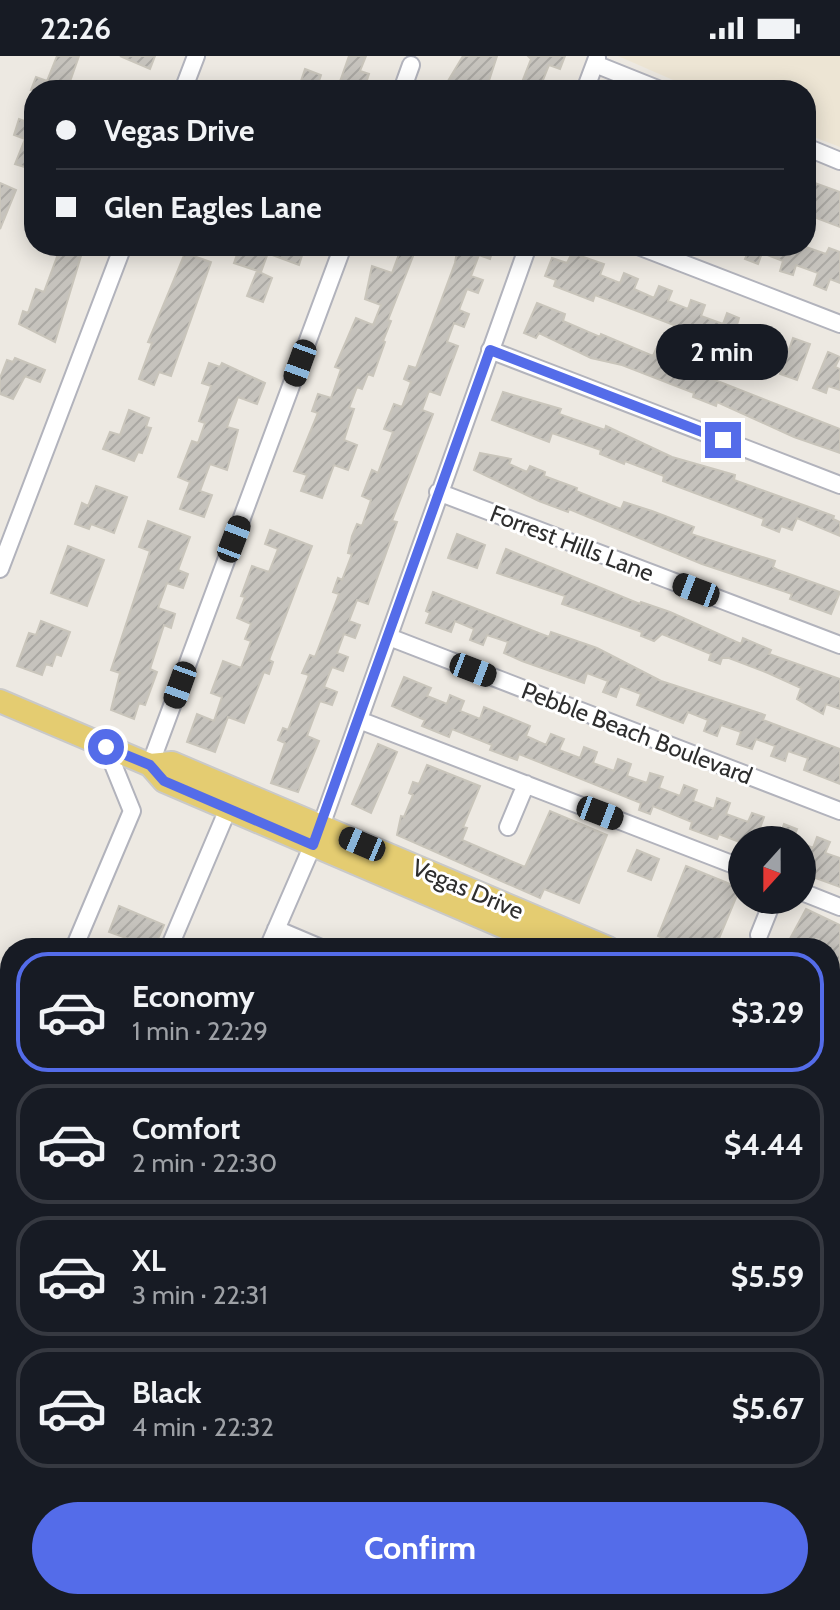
<!DOCTYPE html>
<meta charset="utf-8">
<style>
:root{--surface:#171b24;--page:#20242c;--text:#f1f3f6;--muted:#9ea1a6;--line:#363941;--accent:#546ce9}
body{margin:0;font-family:Cabin,sans-serif;background:var(--page);color:var(--text);height:100vh;display:flex;flex-direction:column;font-size:30px;white-space:nowrap}
*{box-sizing:border-box;margin:0}
p{font-size:26px;color:var(--muted)}
.icon{flex:none;width:44px;height:44px;fill:none;stroke:currentColor;stroke-width:2;stroke-linecap:round;stroke-linejoin:round}
.map{position:relative;flex:1;overflow:hidden}
.drawer{position:absolute;left:0px;top:882px;width:840px;height:672px;display:flex;flex-direction:column;background:var(--surface);border-radius:32px 32px 0 0;box-shadow:0 4px 20px #0003}
.drawer>*{flex:none}
.top-card{position:absolute;left:24px;top:24px;width:792px;height:176px;border-radius:32px;box-shadow:0 4px 20px #0003;display:grid;align-content:center;height:176px;padding:0 32px;background:var(--surface)}
.needle{width:52px;rotate:201deg}
.controls{position:absolute;left:728px;top:770px;display:grid;gap:16px}
.controls a{display:grid;place-items:center;width:88px;height:88px;border-radius:50%;background:var(--surface);box-shadow:0 4px 20px #0003;font-size:40px}
.end{position:absolute;width:36px;height:36px;margin:-18px;border:10px solid #546ce9;background:#fff;box-shadow:0 0 0 4px #fff}
.from{border-radius:50%}
.bubble{position:absolute;height:56px;border-radius:28px;background:var(--surface);box-shadow:0 4px 20px #0003;font-size:26px;font-weight:800;line-height:56px;text-align:center}
.car{position:absolute;width:24px;height:48px;margin:-24px -12px;border-radius:10px;box-shadow:0 0 6px 2px #0007;background:linear-gradient(#222 24%,#8ab4d8 0 40%,#222 0 76%,#8ab4d8 0 86%,#222 0)}
.top-card b{display:flex;align-items:center;gap:28px;height:76px;font-size:30px}
.top-card b+b{border-top:2px solid var(--line)}
.top-card i{width:20px;height:20px;background:var(--text)}
ul{padding:14px 0 0;list-style:none}
li{display:flex;align-items:center;gap:24px;height:120px;margin:0 16px 12px;padding:0 16px;border:4px solid var(--line);border-radius:32px}
li div{flex:1}
li b{display:block;font-size:30px}
li em{font-style:normal;font-weight:800}
li.selected{border-color:var(--accent)}
li>.icon{width:72px;height:72px;stroke-width:1.5}
.action{display:flex;gap:16px;margin-top:auto;padding:16px 32px}
.action a{flex:1;height:92px;border-radius:48px;background:var(--accent);color:#fff;font-size:32px;font-weight:800;line-height:92px;text-align:center}
.status{display:flex;justify-content:space-between;align-items:center;height:56px;padding:0 40px;background:var(--surface);direction:ltr}
.status svg{height:22px;fill:currentColor}
.map>svg:first-child{display:block}
</style>
<div class="status"><b>22:26</b><svg viewBox="0 0 49 12"><path d="M0 12V9h3v3zM5 12V6h3v6zM10 12V3h3v9zM15 12V0h3v12zM26 1h20v11H26zM47 4h2v5h-2z"/></svg></div>
<div class="map">
<svg width="840" height="1554" viewBox="0 0 840 1554">
<defs>
<pattern id="building-hatch" width="6" height="6" patternUnits="userSpaceOnUse" patternTransform="scale(2)"><rect width="6" height="6" fill="#c6c3bd"/><path d="M-1 1l2-2M0 6l6-6M5 7l2-2" fill="none" stroke="#aaa8a3"/></pattern>
</defs>
<rect width="100%" height="100%" fill="#ede9e2"/>
<!-- education -->
<path fill="#ede5d4" d="M618,0H840V91L806,78V34H696Z"/>
<!-- building -->
<path fill="url(#building-hatch)" stroke="#c9c5bb" stroke-width="2" d="M57,0H79L67,34H31L36,21L47,25Z
M120,0H155L150,13Z
M349,0H366L360,15L369,18L365,30L359,28L357,34H337Z
M463,0H497L486,34H455L457,28L448,25Z
M528,0H565L560,13L549,9L539,34H519L531,3Z
M305,13L321,19L316,34H298Z
M34,61V114L15,108L25,83L14,79L19,63L30,67Z
M812,126L840,136V171L806,158V143Z
M0,127L16,134L0,173Z
M61,190H84L55,286L19,268L23,255L28,257L36,233L44,236Z
M240,190L269,194L261,216L234,207Z
M276,190H305L299,209L272,199Z
M402,190H417L388,264L391,265L383,285L385,286L373,320L368,318L362,333L357,331L349,352L354,353L344,384L357,389L348,414L334,409L322,442L301,435L307,419L294,415L318,357L312,355L318,338L331,342L341,313L335,311L356,262L373,269L381,249L365,243L372,210L392,217Z
M458,190H494L490,203L479,199L471,220L483,224L478,237L467,233L459,254L469,258L464,271L454,267L447,286L458,290L440,339L429,335L422,354L433,358L392,465L397,466L368,548L357,544L349,565L360,569L355,582L344,578L337,597L348,601L343,615L332,611L324,631L337,636L332,649L320,645L307,680L319,685L298,736L271,727L285,687L278,684L283,672L288,674L309,619L302,617L310,599L315,601L339,538L333,536L338,522L342,524L352,498L348,497L352,480L357,468L362,470L371,444L362,440L372,414L378,417L393,376L384,373L394,348L402,351L411,326L404,323L409,310L416,312L455,207Z
M746,190H803L826,198L829,192L840,196V227L830,223L826,234L814,229L818,217L796,209L793,219L780,215L783,205L762,197L758,208L745,203L750,192Z
M185,197L211,206L171,320L159,316L154,329L139,323L152,287L148,286Z
M572,197L604,208L600,219L620,227L624,217L638,223L634,233L654,242L659,230L672,235L668,245L688,253L691,244L705,249L701,260L723,268L727,257L739,262L736,272L756,279L759,270L772,275L768,286L789,294L793,282L810,288L797,324L780,318L782,312L716,285L595,239L593,245L554,230L556,224L545,220L552,202L567,207Z
M257,215L272,222L263,246L247,240Z
M537,247L565,258L563,265L600,281L601,278L653,300L656,293L666,298L664,303L685,312L687,307L699,312L697,317L840,373V397L794,381L717,346L716,350L693,341L694,337L622,309L591,302L539,277L536,282L524,277Z
M828,296L840,301L835,311L840,313V334L828,330L826,337L813,332Z
M15,302L45,314L40,326L25,320L13,343L0,338V322L7,304L13,306Z
M209,307L220,311L222,307L265,327L257,348L238,341L227,371L238,374L227,414L210,408L200,435L212,439L204,461L180,453L190,426L178,421L192,385L198,387L205,367L199,365L211,330L202,327Z
M503,336L561,353L559,358L605,374L606,370L672,401L735,419L734,424L834,460L833,463L840,466V480L797,462L792,474L781,470L779,476L762,469L764,463L663,425L664,420L625,405L624,408L600,398L601,394L552,377L549,386L492,364Z
M129,354L149,362L146,371L151,372L142,397L138,396L134,405L103,393L110,376L120,379Z
M480,397L511,403L509,408L527,416L530,410L545,416L544,420L577,432L576,435L621,453L624,446L652,455L694,471L691,478L775,505L773,511L778,514L840,536L831,558L790,543L792,538L702,508L569,453L568,456L539,445L474,414Z
M96,430L127,441L114,477L91,468L89,473L75,468L82,447L88,450Z
M148,465L190,481L178,514L188,518L183,532L167,527L158,552L175,558L171,572L164,569L150,613L157,616L145,649L139,647L134,663L111,654L120,617L111,614L150,495L139,491Z
M270,474L312,490L269,604L273,606L269,618L264,616L244,667L228,661L215,696L187,686L197,658L214,665L222,641L211,637L223,605L241,612L251,585L245,583L251,568L237,562L245,541L241,540L252,510L269,516L278,493L265,488Z
M457,478L485,489L477,512L448,502Z
M68,490L104,504L87,550L51,537Z
M506,493L640,548L641,546L670,556L741,588L743,582L771,594L769,598L840,623V653L826,648L823,658L797,643L801,632L768,617L729,602H722L720,608L709,604L711,598L662,578L654,585L641,580L642,576L562,548L565,540L497,517Z
M433,536L549,581L551,576L597,592L661,625L765,659L763,664L840,693V728L804,714L808,702L788,695L785,705L771,700L775,690L756,683L752,693L737,688L741,676L721,669L717,680L704,675L708,664L688,656L683,667L637,649L641,638L620,630L616,641L603,636L608,625L587,617L584,627L522,605L504,597L508,586L487,579L483,589L470,584L474,573L455,565L451,576L426,567L430,557L426,555Z
M41,565L70,576L61,600L56,598L52,610L46,608L42,619L17,610L29,577L36,579Z
M404,621L431,632L427,640L447,648L450,639L464,645L460,655L480,663L484,651L530,670L526,680L546,689L551,678L564,683L559,694L580,702L584,691L597,696L593,707L614,715L618,703L631,708L627,720L647,727L650,717L663,721L659,732L680,740L684,729L697,734L693,745L714,753L717,742L730,747L726,758L748,766L752,757L764,761L760,772L780,779L784,768L797,773L793,784H742V787L719,778L717,783L690,773L692,766L653,750L650,758L639,754L641,747L519,698L517,704L490,694L492,689L452,673L449,681L422,670L425,664L392,650Z
M378,688L397,696L371,757L352,748Z
M427,709L480,730L463,771L467,772L462,784L525,811L550,755L607,779L579,847L544,833L540,842L397,779L401,760L404,761L413,739L409,737L413,726L419,728Z
M817,781L830,786L825,797L840,802V831L802,817V787L813,792Z
M637,794L659,803L651,824L628,815Z
M686,810L740,832L715,892H688L658,880Z
M119,850L164,869L154,892L109,876Z
M806,853L840,869V921L830,945V892H785Z
M830,1526L840,1530V1554H822L826,1544H830Z"/>
<g fill="none" stroke-linecap="round" stroke-linejoin="round">
<!-- minor casing -->
<g stroke="#b2b3bc" stroke-width="20">
<path id="minor" d="M595,8L660,34
M183,34L196,0
M402,34L411,9
M585,34L597,2
M806,91L840,105
M638,190L840,268
M490,294L840,429
M438,436L840,589
M0,513L123,190
M389,581L840,755
M359,664L742,812
M150,709L343,190
M508,771L526,728
M802,836L840,851
M276,873L321,892
M759,879L773,844
M74,892L132,755L106,691
M169,892L228,753
M268,892L321,770L528,190
M0,987L10,991
M0,1122L10,1098
M830,1194L840,1198
M0,1492L10,1496
M122,1544L145,1554
M501,1544L524,1554
M0,1547L10,1518
M547,1554L552,1544
M646,1554L650,1544"/>
</g>
<!-- major casing -->
<g stroke="#c9c9c9" stroke-width="26">
<path id="major" d="M0,645L150,709L164,725L553,892
M150,709L172,707L608,892
M830,987L840,991
M830,1010L840,1015
M830,1374L840,1349
M830,1432L840,1407
M757,1554L761,1544
M781,1554L785,1544"/>
</g>
<!-- minor -->
<use href="#minor" stroke="#fff" stroke-width="16"/>
<!-- major -->
<use href="#major" stroke="#e4cc71" stroke-width="22"/>
</g>
<g fill="none" stroke-linecap="round" stroke-linejoin="round">
<!-- route -->
<path stroke="#546ce9" stroke-width="10" d="M106,691L150,709L164,725L313,789L490,294L723,384"/>
</g>
<g text-anchor="middle" dominant-baseline="central" stroke-width="6" stroke-linejoin="round" paint-order="stroke">
<!-- street labels -->
<g font-size="24" fill="#2e2e2e" stroke="#fff">
<text transform="translate(572 487) rotate(21)">Forrest Hills Lane</text>
<text transform="translate(637 677) rotate(21)">Pebble Beach Boulevard</text>
<text transform="translate(468 833) rotate(23)">Vegas Drive</text>
</g>
</g>
</svg>
<div class="controls">
<a><svg class="needle" viewBox="-14 -14 28 28"><path d="M0-13l5 13h-10z" fill="#e53935"/><path d="M0 13l5-13h-10z" fill="#9ea1a6"/></svg></a>
</div>
<i class="end from" style="left:106px;top:691px"></i>
<i class="end" style="left:723px;top:384px"></i>
<div class="bubble" style="left:656px;top:268px;width:132px">2 min</div>
<i class="car" style="left:300px;top:307px;rotate:200deg"></i>
<i class="car" style="left:234px;top:483px;rotate:21deg"></i>
<i class="car" style="left:696px;top:534px;rotate:291deg"></i>
<i class="car" style="left:473px;top:614px;rotate:111deg"></i>
<i class="car" style="left:180px;top:629px;rotate:200deg"></i>
<i class="car" style="left:600px;top:757px;rotate:111deg"></i>
<i class="car" style="left:362px;top:788px;rotate:293deg"></i>
<div class="top-card">
<b><i class="from"></i>Vegas Drive</b>
<b><i></i>Glen Eagles Lane</b>
</div>
<section class="drawer">
<ul>
<li class="selected"><svg class="icon" aria-label="car" viewBox="0 0 24 24"><path d="M5 17H2v-5l4-1 3-4h7l3 4 3 1v5h-3M9 17h6M6 11h13"/><circle cx="7" cy="17" r="2"/><circle cx="17" cy="17" r="2"/></svg><div><b>Economy</b><p>1 min · 22:29</p></div><em>$3.29</em></li>
<li><svg class="icon" aria-label="car" viewBox="0 0 24 24"><path d="M5 17H2v-5l4-1 3-4h7l3 4 3 1v5h-3M9 17h6M6 11h13"/><circle cx="7" cy="17" r="2"/><circle cx="17" cy="17" r="2"/></svg><div><b>Comfort</b><p>2 min · 22:30</p></div><em>$4.44</em></li>
<li><svg class="icon" aria-label="car" viewBox="0 0 24 24"><path d="M5 17H2v-5l4-1 3-4h7l3 4 3 1v5h-3M9 17h6M6 11h13"/><circle cx="7" cy="17" r="2"/><circle cx="17" cy="17" r="2"/></svg><div><b>XL</b><p>3 min · 22:31</p></div><em>$5.59</em></li>
<li><svg class="icon" aria-label="car" viewBox="0 0 24 24"><path d="M5 17H2v-5l4-1 3-4h7l3 4 3 1v5h-3M9 17h6M6 11h13"/><circle cx="7" cy="17" r="2"/><circle cx="17" cy="17" r="2"/></svg><div><b>Black</b><p>4 min · 22:32</p></div><em>$5.67</em></li>
</ul>
<div class="action"><a>Confirm</a></div>
</section>
</div>
